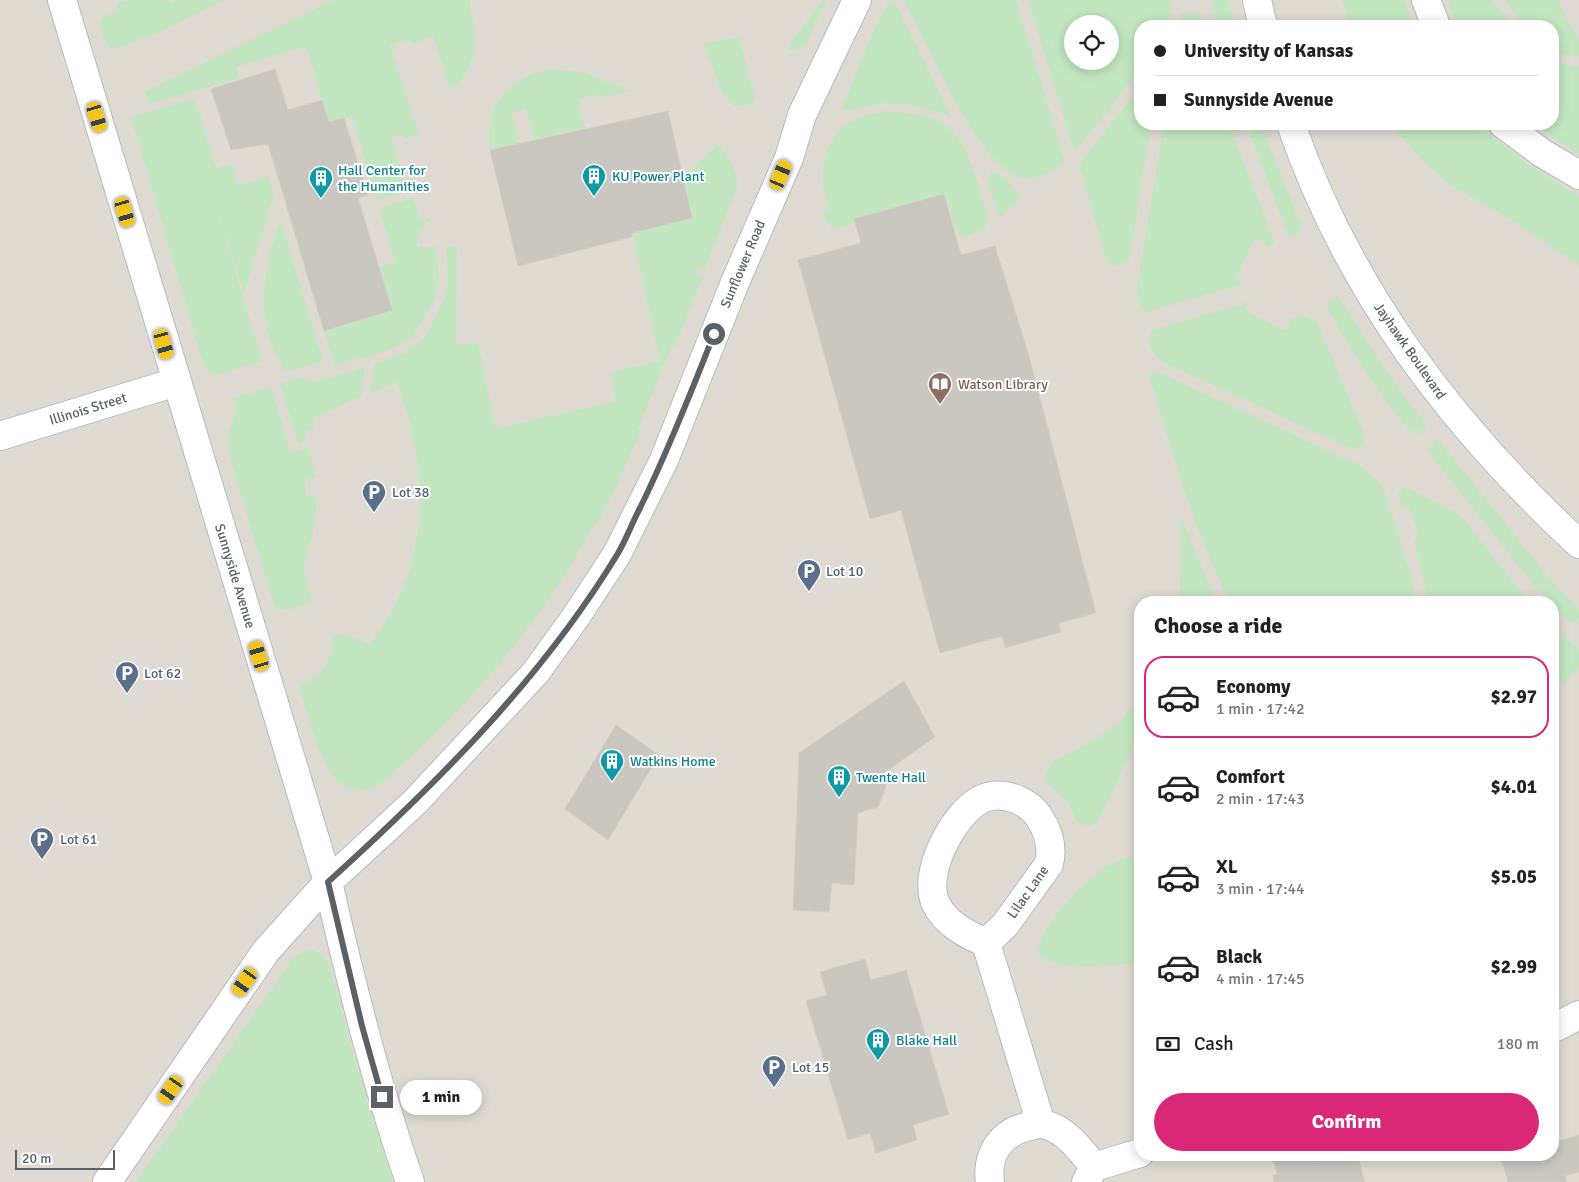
<!DOCTYPE html>
<meta charset="utf-8">
<style>
:root{--surface:#fff;--page:#f6f6f6;--text:#222;--muted:#767676;--line:#e0e0e0;--accent:#db2777}
body{margin:0;font-family:Signika,sans-serif;background:var(--page);color:var(--text);height:100vh;display:flex;flex-direction:column;font-size:19px;white-space:nowrap}
*{box-sizing:border-box;margin:0}
p{font-size:16px;color:var(--muted)}
.icon{flex:none;width:28px;height:28px;fill:none;stroke:currentColor;stroke-width:2;stroke-linecap:round;stroke-linejoin:round}
.map{position:relative;flex:1;overflow:hidden}
.drawer{position:absolute;left:1134px;top:596px;width:425px;height:565px;display:flex;flex-direction:column;background:var(--surface);border-radius:20px;box-shadow:0 2px 12px #0003}
.drawer>*{flex:none}
.banner{position:absolute;left:1134px;top:20px;width:425px;height:110px;border-radius:20px;box-shadow:0 2px 12px #0003;display:grid;align-content:center;height:110px;padding:0 20px;background:var(--surface)}
.tools{position:absolute;left:1064px;top:15px;display:grid;gap:10px}
.tools a{display:grid;place-items:center;width:55px;height:55px;border-radius:50%;background:var(--surface);box-shadow:0 2px 12px #0003;font-size:25px}
.scale{position:absolute;left:15px;bottom:12px;width:100px;box-sizing:border-box;padding-left:5px;border:2px solid #5c6165;border-top:0;font-size:14px;line-height:18px;white-space:nowrap;color:#5c6165;-webkit-text-stroke:4px #fff;paint-order:stroke}
.end{position:absolute;width:22px;height:22px;margin:-11px;border:6px solid #5c6165;background:#fff;box-shadow:0 0 0 2px #fff}
.from{border-radius:50%}
.bubble{position:absolute;height:35px;border-radius:18px;background:var(--surface);box-shadow:0 2px 12px #0003;font-size:16px;font-weight:800;line-height:35px;text-align:center}
.car{position:absolute;width:15px;height:30px;margin:-15px -8px;border-radius:6px;box-shadow:0 0 4px 1px #0007;background:linear-gradient(#f5c518 24%,#345 0 40%,#f5c518 0 76%,#345 0 86%,#f5c518 0)}
.banner b{display:flex;align-items:center;gap:18px;height:48px;font-size:19px}
.banner b+b{border-top:1px solid var(--line)}
.banner i{width:12px;height:12px;background:var(--text)}
ul{padding:0;list-style:none}
li{display:flex;align-items:center;gap:15px;height:82px;margin:0 10px 8px;padding:0 10px;border:2px solid transparent;border-radius:20px}
li div{flex:1}
li b{display:block;font-size:19px}
li em{font-style:normal;font-weight:800}
li.active{border-color:var(--accent)}
li>.icon{width:45px;height:45px;stroke-width:1.5}
h2{padding:0 20px;font-size:22px;line-height:60px}
.pay{display:flex;align-items:center;gap:12px;height:55px;padding:0 20px;font-size:19px}
.pay p{margin-inline-start:auto}
.button{display:flex;gap:10px;margin-top:auto;padding:10px 20px}
.button a{flex:1;height:58px;border-radius:30px;background:var(--accent);color:#fff;font-size:20px;font-weight:800;line-height:58px;text-align:center}
.map>svg:first-child{display:block}
</style>
<div class="map">
<svg width="1579" height="1182" viewBox="0 0 1579 1182">
<rect width="100%" height="100%" fill="#efece4"/>
<!-- education -->
<path fill="#dfdbd2" fill-rule="evenodd" d="M0,0H1579V1182H0ZM1072,24H1110V61H1072ZM1140,26H1552V124H1140ZM1140,602H1552V1155H1140Z"/>
<!-- green -->
<path fill="#c2e7c0" fill-rule="evenodd" d="M129,0H168L171,3L180,0H226L157,33L115,49C104,45 98,29 101,18L119,11L117,3Z
M333,0H470C471,15 476,32 475,47C473,59 463,86 450,89L433,36L411,44L409,39L390,45L419,134L404,139L402,134L391,137L408,191L377,200L352,116L329,122L306,46L236,67L239,78L149,104L145,92Z
M822,0H827L806,44L794,51L787,49Z
M901,0H1016L1065,161C1051,172 1036,184 1017,176C978,160 937,65 918,28C914,21 907,2 901,0Z
M1028,0H1171L1168,23H1164L1163,26H1140V67L1112,107L1074,151ZM1072,24H1110V61H1072Z
M1212,0H1228L1234,26H1218Z
M1342,0H1405L1413,26H1350Z
M1447,0H1491L1513,26H1456Z
M1504,0H1558L1579,41V57L1553,53L1552,26H1524Z
M889,1L897,7L951,116L907,104L886,103L847,110L842,108L872,34Z
M1182,13L1199,15L1202,26H1179Z
M739,37L755,97L754,101L744,106H734L722,92L703,44Z
M1553,63L1579,67V155L1549,135L1537,124H1552Z
M552,69L583,72L630,91L599,98L598,94L578,99L585,129L534,140L526,109L511,113L519,143L490,150C483,106 509,75 552,69Z
M1140,87V124H1151L1130,259L1119,267L1107,262L1079,165Z
M195,98L216,168L232,164L238,186L268,177L274,194L244,294L206,171L262,361L216,375L204,367L132,120V117Z
M885,111C905,113 929,114 946,126C971,143 980,193 989,221L982,231L971,234L968,238L959,235L944,194L854,219L855,223L832,229L822,214L829,210C817,181 821,138 852,121C862,115 874,114 885,111Z
M1164,124H1229L1274,241L1273,245L1267,247L1261,239L1253,242L1237,276L1239,283L1243,284L1146,312L1140,308L1136,292Z
M1246,124H1261L1303,230L1289,237Z
M1390,124H1477L1536,170L1579,196V265L1517,223L1449,184L1424,162Z
M718,144C729,158 739,169 737,189L705,269L697,266L694,274L703,277L675,346L672,345L638,429L641,431L615,490L596,525L594,524C544,621 467,708 383,782C327,820 310,720 299,685C316,678 329,668 331,648C331,642 330,638 335,634L350,636L370,645C380,629 393,613 400,595C431,523 422,453 397,382L370,393L375,364L405,353L426,336L446,295L448,280L446,247L457,246L456,345L478,343L496,429L616,401L611,373L660,361L632,233L692,218L682,176L688,174Z
M996,172L1010,183L1019,196L1018,201L999,218L987,181L990,173Z
M413,198L420,221L429,218L430,220L418,233L417,247H437L439,273L436,297L412,337L399,346L378,354L334,365L324,331L392,310L379,267L395,262L379,208Z
M281,221L323,361L287,372C254,328 260,270 281,221Z
M1338,296L1384,368L1427,426L1417,435C1397,425 1341,332 1327,309L1328,302Z
M1249,302L1250,304L1245,306L1249,313L1282,330L1288,328L1290,319L1301,315L1317,321L1365,436L1363,446L1352,449L1163,362C1153,354 1144,341 1153,330Z
M365,367L361,397L312,418L315,427L304,432L307,441L298,444L280,384L303,377L315,382Z
M1153,372H1158L1359,465L1375,478L1385,492L1411,575L1416,602H1231C1193,532 1173,452 1149,376Z
M271,387L291,453L309,448L316,478L305,480L306,496L317,495L313,535L303,567L312,599L309,603L288,610L277,609L274,606L228,451L231,450L227,437L236,412L232,398Z
M1438,439L1550,579L1579,609V618L1576,622H1570L1532,583L1430,454L1428,449Z
M1403,488H1407L1460,515L1529,602H1428L1414,541L1418,534L1410,508H1403L1398,494Z
M1181,517L1217,602H1180Z
M1553,626L1579,649V667L1565,681L1553,688Z
M1140,702C1140,744 1115,788 1096,824L1088,826L1076,821L1069,803L1048,785L1045,779L1047,770L1054,761L1096,739L1116,725Z
M1140,854V961C1117,966 1052,974 1038,952C1039,926 1088,877 1111,864C1120,859 1130,857 1140,854Z
M310,949C322,953 325,958 331,968L352,1050L393,1182H136L294,957Z"/>
<!-- building -->
<path fill="#cac7c1" stroke="#d4cec2" d="M275,69L288,110L322,100L329,122L344,118L368,195L358,198L392,310L324,331L268,144L231,150L211,89Z
M668,111L692,218L632,233V237L518,266L490,150Z
M944,194L961,255L995,246L1029,356L1096,613L1059,623L1061,632L1005,648L1002,636L940,653L901,510L870,519L798,260L861,243L854,219Z
M904,681L935,737L884,773L886,786L878,807L858,813L854,885L832,883L829,912L793,910L799,753Z
M616,725L659,755L608,840L565,809Z
M865,959L871,980L906,970L949,1114L913,1125L917,1140L876,1153L870,1133L848,1140L806,1001L827,995L820,972Z
M1579,1135V1172L1565,1176L1567,1182H1508L1500,1155H1552V1143Z
M1290,1155H1316L1318,1162L1340,1155H1357L1365,1182H1274L1273,1175L1277,1174L1273,1160Z"/>
<g fill="none" stroke-linecap="round" stroke-linejoin="round">
<!-- street casing -->
<g stroke="#b7babf" stroke-width="30">
<path id="street" d="M62,0L328,882C351,984 376,1084 410,1182
M1257,0L1263,26
M1426,0L1436,26
M1291,124C1348,290 1451,425 1579,544
M1503,124L1542,153L1579,175
M0,436L176,382
M986,943L1005,925L1049,864C1053,847 1049,832 1039,817C1033,808 1026,803 1016,799C1005,795 992,794 982,799C954,812 921,874 936,904C946,924 966,934 986,943L1041,1124
M1552,1029L1579,1015
M1094,1167L1140,1153
M107,1182L266,951L328,882L415,802L536,672L577,615L617,554L664,460L736,280L789,158L802,115L857,0
M990,1182C986,1156 1000,1133 1026,1127C1030,1126 1037,1124 1041,1124C1063,1126 1082,1151 1094,1167L1086,1182"/>
</g>
<!-- street -->
<use href="#street" stroke="#fff" stroke-width="28"/>
</g>
<g fill="none" stroke-linecap="round" stroke-linejoin="round">
<!-- route -->
<path stroke="#5c6165" stroke-width="6" d="M382,1097L362,1026L328,882C436,784 540,681 617,555C626,540 632,523 640,508C668,451 691,393 714,334"/>
</g>
<!-- icons -->
<defs>
<g id="building-pin" transform="scale(1.25)"><path d="M0 17L-7.5 6A9.5 9.5 0 1 1 7.5 6Z" fill="#0f9aa8" stroke="#fff"/><path d="M-4-6H4V6H1V3H-1V6H-4ZM-2.5-4.3h1.7v1.8h-1.7ZM.8-4.3h1.7v1.8H.8ZM-2.5-1h1.7V.8h-1.7ZM.8-1h1.7V.8H.8Z" fill="#fff"/></g>
<g id="library-pin" transform="scale(1.25)"><path d="M0 17L-7.5 6A9.5 9.5 0 1 1 7.5 6Z" fill="#8d6e63" stroke="#fff"/><path d="M-6-4Q-3-5.5-.7-3.5V5Q-3 3-6 4ZM6-4Q3-5.5 .7-3.5V5Q3 3 6 4Z" fill="#fff"/></g>
<g id="parking-pin" transform="scale(1.25)"><path d="M0 17L-7.5 6A9.5 9.5 0 1 1 7.5 6Z" fill="#5c6f8a" stroke="#fff"/><path d="M-3.5-5.5H1a3.5 3.5 0 0 1 0 7H-1V5.5H-3.5ZM-1-3.4V-.6H.8a1.4 1.4 0 0 0 0-2.8Z" fill="#fff"/></g>
</defs>
<g fill-rule="evenodd">
<use href="#building-pin" x="594" y="176"/>
<use href="#building-pin" x="321" y="178"/>
<use href="#library-pin" x="940" y="384"/>
<use href="#parking-pin" x="374" y="492"/>
<use href="#parking-pin" x="809" y="571"/>
<use href="#parking-pin" x="127" y="673"/>
<use href="#building-pin" x="612" y="761"/>
<use href="#building-pin" x="839" y="777"/>
<use href="#parking-pin" x="42" y="839"/>
<use href="#building-pin" x="878" y="1040"/>
<use href="#parking-pin" x="774" y="1067"/>
</g>
<g text-anchor="middle" dominant-baseline="central" stroke-width="4" stroke-linejoin="round" paint-order="stroke">
<!-- culture labels -->
<g font-size="14" fill="#0d838f" stroke="#fff" text-anchor="start">
<text x="338" y="170">Hall Center for<tspan x="338" dy="16">the Humanities</tspan></text>
<text x="612" y="176">KU Power Plant</text>
<text x="630" y="761">Watkins Home</text>
<text x="856" y="777">Twente Hall</text>
<text x="896" y="1040">Blake Hall</text>
</g>
<!-- street labels -->
<g font-size="14" fill="#5c6165" stroke="#fff">
<text transform="translate(743 264) rotate(-67)">Sunflower Road</text>
<text transform="translate(1410 351) rotate(55)">Jayhawk Boulevard</text>
<text transform="translate(88 409) rotate(-17)">Illinois Street</text>
<text transform="translate(235 576) rotate(73)">Sunnyside Avenue</text>
<text transform="translate(1028 892) rotate(-55)">Lilac Lane</text>
</g>
<!-- education labels -->
<g font-size="14" fill="#785e54" stroke="#fff" text-anchor="start">
<text x="958" y="384">Watson Library</text>
</g>
<!-- service labels -->
<g font-size="14" fill="#4e5e75" stroke="#fff" text-anchor="start">
<text x="392" y="492">Lot 38</text>
<text x="826" y="571">Lot 10</text>
<text x="144" y="673">Lot 62</text>
<text x="60" y="839">Lot 61</text>
<text x="792" y="1067">Lot 15</text>
</g>
</g>
</svg>
<div class="tools">
<a><svg class="icon" aria-label="locate" viewBox="0 0 24 24"><circle cx="12" cy="12" r="6"/><path d="M12 2v4M12 18v4M2 12h4M18 12h4"/></svg></a>
</div>
<div class="scale">20 m</div>
<i class="end from" style="left:714px;top:334px"></i>
<i class="end" style="left:382px;top:1097px"></i>
<div class="bubble" style="left:400px;top:1080px;width:82px">1 min</div>
<i class="car" style="left:97px;top:117px;rotate:163deg"></i>
<i class="car" style="left:781px;top:175px;rotate:23deg"></i>
<i class="car" style="left:125px;top:212px;rotate:163deg"></i>
<i class="car" style="left:164px;top:344px;rotate:164deg"></i>
<i class="car" style="left:259px;top:656px;rotate:343deg"></i>
<i class="car" style="left:245px;top:982px;rotate:215deg"></i>
<i class="car" style="left:171px;top:1090px;rotate:215deg"></i>
<div class="banner">
<b><i class="from"></i>University of Kansas</b>
<b><i></i>Sunnyside Avenue</b>
</div>
<section class="drawer">
<h2>Choose a ride</h2>
<ul>
<li class="active"><svg class="icon" aria-label="car" viewBox="0 0 24 24"><path d="M5 17H2v-5l4-1 3-4h7l3 4 3 1v5h-3M9 17h6M6 11h13"/><circle cx="7" cy="17" r="2"/><circle cx="17" cy="17" r="2"/></svg><div><b>Economy</b><p>1 min · 17:42</p></div><em>$2.97</em></li>
<li><svg class="icon" aria-label="car" viewBox="0 0 24 24"><path d="M5 17H2v-5l4-1 3-4h7l3 4 3 1v5h-3M9 17h6M6 11h13"/><circle cx="7" cy="17" r="2"/><circle cx="17" cy="17" r="2"/></svg><div><b>Comfort</b><p>2 min · 17:43</p></div><em>$4.01</em></li>
<li><svg class="icon" aria-label="car" viewBox="0 0 24 24"><path d="M5 17H2v-5l4-1 3-4h7l3 4 3 1v5h-3M9 17h6M6 11h13"/><circle cx="7" cy="17" r="2"/><circle cx="17" cy="17" r="2"/></svg><div><b>XL</b><p>3 min · 17:44</p></div><em>$5.05</em></li>
<li><svg class="icon" aria-label="car" viewBox="0 0 24 24"><path d="M5 17H2v-5l4-1 3-4h7l3 4 3 1v5h-3M9 17h6M6 11h13"/><circle cx="7" cy="17" r="2"/><circle cx="17" cy="17" r="2"/></svg><div><b>Black</b><p>4 min · 17:45</p></div><em>$2.99</em></li>
</ul>
<div class="pay"><svg class="icon" aria-label="cash" viewBox="0 0 24 24"><path d="M3 7h18v10H3z"/><circle cx="12" cy="12" r="2"/></svg>Cash<p>180 m</p></div>
<div class="button"><a>Confirm</a></div>
</section>
</div>
